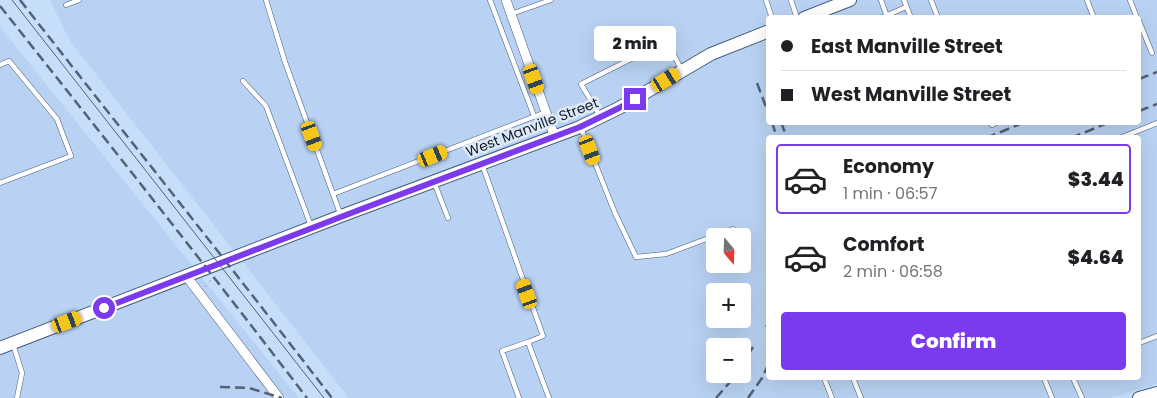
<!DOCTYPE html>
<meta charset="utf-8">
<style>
:root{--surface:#fff;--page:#f6f6f6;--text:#202124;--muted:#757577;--line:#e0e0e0;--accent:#7c3aed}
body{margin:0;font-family:Poppins,sans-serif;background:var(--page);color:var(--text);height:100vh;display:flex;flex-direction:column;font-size:19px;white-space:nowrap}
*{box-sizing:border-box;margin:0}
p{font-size:16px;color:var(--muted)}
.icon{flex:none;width:28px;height:28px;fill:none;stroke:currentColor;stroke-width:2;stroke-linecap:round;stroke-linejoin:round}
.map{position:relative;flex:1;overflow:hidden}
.side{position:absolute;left:766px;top:135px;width:375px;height:245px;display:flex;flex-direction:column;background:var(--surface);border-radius:5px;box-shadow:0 5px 20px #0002}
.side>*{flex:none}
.top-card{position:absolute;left:766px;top:15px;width:375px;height:110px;border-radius:5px;box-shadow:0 5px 20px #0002;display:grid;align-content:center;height:110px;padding:0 15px;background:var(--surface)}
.needle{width:32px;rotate:161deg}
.buttons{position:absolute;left:706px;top:228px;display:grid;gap:10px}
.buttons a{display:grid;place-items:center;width:45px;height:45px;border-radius:5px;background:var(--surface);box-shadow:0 5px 20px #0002;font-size:25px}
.end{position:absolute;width:22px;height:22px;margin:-11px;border:6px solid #7c3aed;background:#fff;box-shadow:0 0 0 2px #fff}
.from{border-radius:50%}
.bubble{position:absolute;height:35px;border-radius:5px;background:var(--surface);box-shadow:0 5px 20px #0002;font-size:16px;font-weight:800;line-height:35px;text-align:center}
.car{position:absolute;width:15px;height:30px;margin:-15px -8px;border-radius:6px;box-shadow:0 0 4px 1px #0007;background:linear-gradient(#f5c518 24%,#345 0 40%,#f5c518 0 76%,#345 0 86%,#f5c518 0)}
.top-card b{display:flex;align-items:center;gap:18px;height:48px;font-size:19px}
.top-card b+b{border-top:1px solid var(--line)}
.top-card i{width:12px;height:12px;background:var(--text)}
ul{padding:9px 0 0;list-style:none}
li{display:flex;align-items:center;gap:15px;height:70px;margin:0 10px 8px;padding:0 5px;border:2px solid transparent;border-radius:5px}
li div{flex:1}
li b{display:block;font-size:19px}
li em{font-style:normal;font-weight:800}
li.on{border-color:var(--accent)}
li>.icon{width:45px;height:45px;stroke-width:1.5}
.cta{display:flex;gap:10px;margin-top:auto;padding:10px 15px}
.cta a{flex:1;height:58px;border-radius:5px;background:var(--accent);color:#fff;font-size:20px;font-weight:800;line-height:58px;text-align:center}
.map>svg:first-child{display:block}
</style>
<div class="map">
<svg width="1157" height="398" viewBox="0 0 1157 398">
<rect width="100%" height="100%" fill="#c7defa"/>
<!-- built -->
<path fill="#b9d2f3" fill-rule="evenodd" d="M50,0H1157V384L1111,398H349L70,41ZM769,18H1139V122H769ZM769,138H1139V378H769ZM715,236H742V264H715ZM715,291H742V319H715ZM715,346H742V374H715Z
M0,27L299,398H0Z"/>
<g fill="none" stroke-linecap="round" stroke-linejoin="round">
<!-- lane casing -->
<g stroke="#455d7c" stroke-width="5.5">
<path id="lane" d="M266,0L285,62L341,216
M490,0L534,116
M766,0L772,18
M791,0L797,18
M881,0L886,14
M904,0L911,18
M931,0L938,18
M1087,0L1094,18
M1130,0L1137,18
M66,5L79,0
M511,14L551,0
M881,18L906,7
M1139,21L1152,53
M0,65L9,61L57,119L71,156L0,183
M243,81L266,106L311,226
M600,116L581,84L667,41L681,69
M989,122L992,125L998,122
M581,128L615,213L636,257L666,254L733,229
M1120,138L1157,123
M482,164L543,336L528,342L549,398
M434,182L448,218
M333,194L546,112
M1139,343L1157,336
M13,344L22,373L17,398
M824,378L832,398
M853,378L861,398
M1044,378L1052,398
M1073,378L1082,398
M519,398L502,351L528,342"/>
</g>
<!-- street casing -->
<g stroke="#455d7c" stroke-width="10">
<path id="street" d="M506,0L554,135
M187,277L279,398"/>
</g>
<!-- secondary casing -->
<g stroke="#455d7c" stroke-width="14">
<path id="secondary" d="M804,18L850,0
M0,348L341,216L580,127L619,108L711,54L769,31
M1139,398L1157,393"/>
</g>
<!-- path -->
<path stroke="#8ea1b8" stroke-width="1" stroke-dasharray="2.5 4" stroke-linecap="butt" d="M205,287L211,280"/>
<!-- lane -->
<use href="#lane" stroke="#fff" stroke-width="4.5"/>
<!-- street -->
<use href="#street" stroke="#fff" stroke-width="9"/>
<!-- secondary -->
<use href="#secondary" stroke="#fff" stroke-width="12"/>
<!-- tram -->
<path stroke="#546274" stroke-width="1" d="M12,0L324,398"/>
<!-- rail -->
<path stroke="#546274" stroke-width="2.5" stroke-dasharray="10 5" stroke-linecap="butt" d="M20,0C124,133 229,264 332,398
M0,6C103,136 206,266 307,398
M1139,79L1157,72
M757,83L769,115
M1139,111L1157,104
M772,122L777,138
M781,122L787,138
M986,138L1025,122
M1071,138L1110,122
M766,327L769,321
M742,365L753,347
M220,387L249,388L282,398
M716,398L737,374
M748,398L762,378L769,363"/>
</g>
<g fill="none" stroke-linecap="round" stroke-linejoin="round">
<!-- route -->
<path stroke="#7c3aed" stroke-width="6" d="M104,308L359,210L580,127L619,108L635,99"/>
</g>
<g text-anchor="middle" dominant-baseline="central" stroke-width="5" stroke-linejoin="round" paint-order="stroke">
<!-- street labels -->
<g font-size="14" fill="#111b27" stroke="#deeaf8">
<text transform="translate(532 127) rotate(-21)">West Manville Street</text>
</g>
</g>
</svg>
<div class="buttons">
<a><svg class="needle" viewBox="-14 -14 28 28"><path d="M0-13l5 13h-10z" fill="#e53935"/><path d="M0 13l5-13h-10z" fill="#757577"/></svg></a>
<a>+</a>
<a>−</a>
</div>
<i class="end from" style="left:104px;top:308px"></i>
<i class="end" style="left:635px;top:99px"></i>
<div class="bubble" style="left:594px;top:26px;width:82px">2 min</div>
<i class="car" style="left:534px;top:79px;rotate:160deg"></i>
<i class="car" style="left:666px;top:80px;rotate:59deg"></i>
<i class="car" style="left:312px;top:136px;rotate:160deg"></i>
<i class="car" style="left:590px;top:150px;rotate:159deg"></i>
<i class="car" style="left:433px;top:156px;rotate:68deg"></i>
<i class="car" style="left:527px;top:294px;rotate:340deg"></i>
<i class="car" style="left:67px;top:322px;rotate:69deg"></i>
<div class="top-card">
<b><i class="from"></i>East Manville Street</b>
<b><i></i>West Manville Street</b>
</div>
<section class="side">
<ul>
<li class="on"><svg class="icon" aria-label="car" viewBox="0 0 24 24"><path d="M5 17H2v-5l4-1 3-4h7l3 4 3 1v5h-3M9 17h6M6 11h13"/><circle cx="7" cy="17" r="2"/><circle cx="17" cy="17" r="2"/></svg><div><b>Economy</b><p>1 min · 06:57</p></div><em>$3.44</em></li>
<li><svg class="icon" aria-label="car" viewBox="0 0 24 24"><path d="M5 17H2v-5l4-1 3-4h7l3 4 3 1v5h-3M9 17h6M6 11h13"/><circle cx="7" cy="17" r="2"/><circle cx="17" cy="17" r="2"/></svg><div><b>Comfort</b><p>2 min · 06:58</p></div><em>$4.64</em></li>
</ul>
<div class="cta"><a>Confirm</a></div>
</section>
</div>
